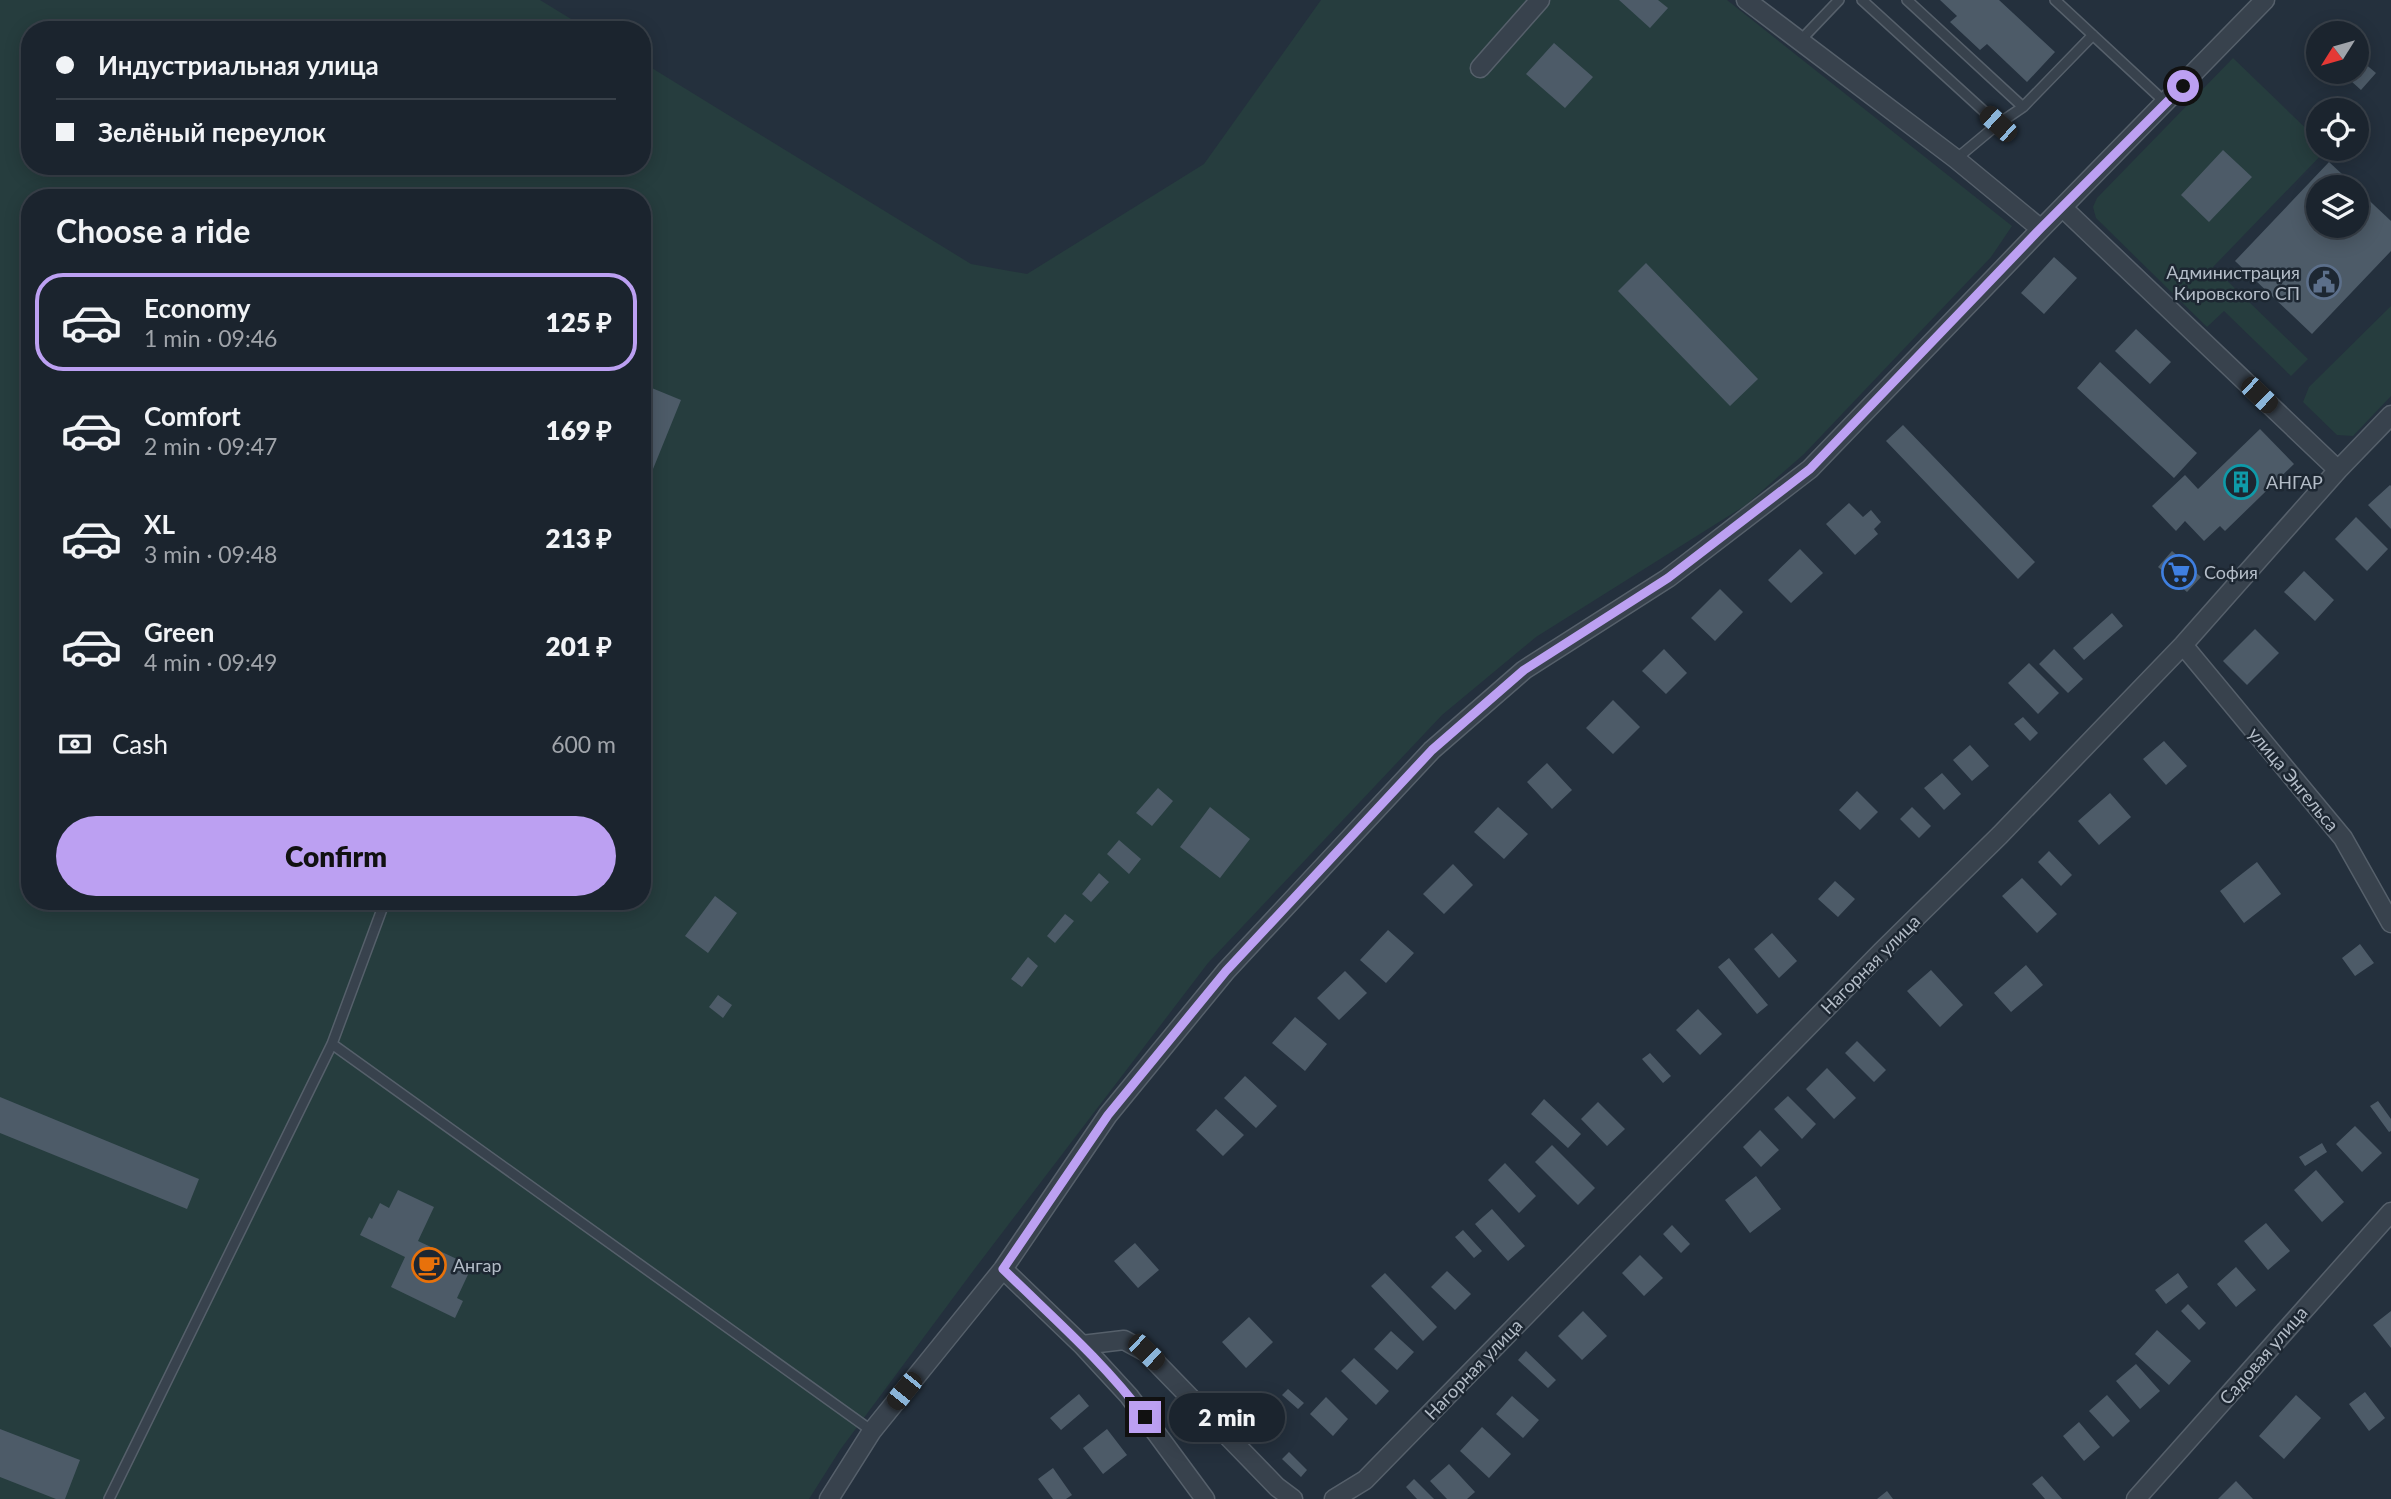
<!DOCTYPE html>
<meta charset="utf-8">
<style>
:root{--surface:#1b242e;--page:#28303a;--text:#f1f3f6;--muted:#a0a4aa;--line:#39414a;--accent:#bca0f2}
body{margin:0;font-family:Lato,sans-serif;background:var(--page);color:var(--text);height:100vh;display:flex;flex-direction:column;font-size:26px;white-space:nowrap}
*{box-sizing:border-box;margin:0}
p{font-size:23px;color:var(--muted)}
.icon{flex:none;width:38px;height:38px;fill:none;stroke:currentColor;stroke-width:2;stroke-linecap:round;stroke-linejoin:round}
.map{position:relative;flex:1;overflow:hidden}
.panel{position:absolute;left:21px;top:189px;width:630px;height:721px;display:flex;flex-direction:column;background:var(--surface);border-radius:28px;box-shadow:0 4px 18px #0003,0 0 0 2px var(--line)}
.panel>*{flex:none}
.hud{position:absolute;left:21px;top:21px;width:630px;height:154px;border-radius:28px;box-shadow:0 4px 18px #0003,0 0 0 2px var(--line);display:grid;align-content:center;height:154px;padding:0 35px;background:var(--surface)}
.needle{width:46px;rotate:233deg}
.tools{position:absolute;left:2306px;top:21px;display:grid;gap:14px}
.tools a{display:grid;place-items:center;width:63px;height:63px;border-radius:50%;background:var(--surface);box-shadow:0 4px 18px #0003,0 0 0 2px var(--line);font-size:35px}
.end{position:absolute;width:32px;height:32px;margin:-16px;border:9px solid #bca0f2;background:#111;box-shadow:0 0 0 4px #111}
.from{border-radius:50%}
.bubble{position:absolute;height:49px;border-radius:24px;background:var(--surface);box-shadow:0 4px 18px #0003,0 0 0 2px var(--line);font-size:23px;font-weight:800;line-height:49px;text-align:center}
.car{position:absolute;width:21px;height:42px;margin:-21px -10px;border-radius:9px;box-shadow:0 0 5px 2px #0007;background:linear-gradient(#222 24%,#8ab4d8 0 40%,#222 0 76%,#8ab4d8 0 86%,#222 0)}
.hud b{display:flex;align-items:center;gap:24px;height:66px;font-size:26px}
.hud b+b{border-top:2px solid var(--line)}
.hud i{width:18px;height:18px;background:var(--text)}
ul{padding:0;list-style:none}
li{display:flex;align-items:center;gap:21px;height:98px;margin:0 14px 10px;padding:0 21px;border:4px solid transparent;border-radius:28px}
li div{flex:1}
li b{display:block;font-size:26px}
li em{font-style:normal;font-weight:800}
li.current{border-color:var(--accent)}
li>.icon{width:63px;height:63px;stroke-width:1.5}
h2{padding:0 35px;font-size:32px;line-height:84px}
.pay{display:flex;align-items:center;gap:18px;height:77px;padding:0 35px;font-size:26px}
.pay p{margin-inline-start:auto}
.cta{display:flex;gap:14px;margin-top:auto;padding:14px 35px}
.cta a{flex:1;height:80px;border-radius:42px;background:var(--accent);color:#111;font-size:28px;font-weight:800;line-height:80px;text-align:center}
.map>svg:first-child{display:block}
</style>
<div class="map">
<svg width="2391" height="1499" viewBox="0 0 2391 1499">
<rect width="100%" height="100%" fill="#24303d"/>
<!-- green -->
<path fill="#263d3e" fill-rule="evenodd" d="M0,0H540L589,30H30V166H642V62L971,264L1027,274L1204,164L1321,0H1727L2012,226L1991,257L1804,454L1746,505L1536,637L1442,715L1208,963L973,1271L840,1450L809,1499H0ZM30,198H642V901H30Z
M2233,58L2319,141V149H2327L2213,267L2308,359L2291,376L2224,311L2207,327L2096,218L2093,207L2097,198Z
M2391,306V396L2353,436L2337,435L2303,402L2309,387Z"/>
<!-- building -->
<path fill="#4d5b68" d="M1619,0H1658L1668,8L1650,28Z
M1940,0H1999L2055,52L2027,82L1987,44L1980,50L1950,22L1957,16Z
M1554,43L1593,77L1565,108L1526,74Z
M2357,57L2376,73L2361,90L2341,72H2357Z
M2223,150L2252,177L2209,222L2181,195Z
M2329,162L2356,187H2319V226H2357V189L2391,221V251L2312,334L2235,261Z
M2054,257L2077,278L2044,314L2021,293Z
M1646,263L1758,379L1730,406L1618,291Z
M2136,329L2171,362L2150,384L2115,351Z
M2100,362L2197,453L2174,478L2077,388Z
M642,384L681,400L651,474L642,470Z
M1903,425L2035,562L2018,579L1886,441Z
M2260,429L2294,464L2225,531L2220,526L2204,541L2185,521L2176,531L2152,506L2185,475L2198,489Z
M2390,485L2391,486V529L2368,505Z
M1849,503L1863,517L1871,510L1881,522L1874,529L1878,534L1855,555L1826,524Z
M2356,517L2388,549L2367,571L2335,539Z
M1800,549L1823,573L1791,603L1768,580Z
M2172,551L2201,577L2187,592L2158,567Z
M2304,571L2334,600L2315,621L2284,592Z
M1720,589L1743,612L1715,641L1691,618Z
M2112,613L2123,626L2084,660L2073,648Z
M2255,629L2279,653L2247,685L2223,661Z
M1664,649L1687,673L1666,694L1642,671Z
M2054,649L2083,679L2068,693L2039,664Z
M2029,663L2059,693L2038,714L2008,683Z
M1613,700L1640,727L1613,754L1586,728Z
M2023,717L2038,733L2030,741L2014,724Z
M2164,741L2187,766L2166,785L2143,759Z
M1970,745L1989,766L1972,781L1953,760Z
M1547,763L1572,790L1552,809L1527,782Z
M1942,773L1961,794L1944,810L1924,788Z
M1158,788L1173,801L1152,826L1136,813Z
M1857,791L1878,812L1860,830L1839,810Z
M2110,793L2131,817L2099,845L2078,821Z
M1210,807L1250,839L1220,878L1180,847Z
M1498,807L1528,834L1504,859L1474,832Z
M1912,807L1931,826L1919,838L1900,819Z
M1119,840L1141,859L1129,874L1107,854Z
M2049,851L2072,875L2061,886L2038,862Z
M2257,862L2281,894L2244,923L2220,891Z
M1453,864L1473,885L1444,914L1423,894Z
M642,867L650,873L642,883Z
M1099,873L1109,882L1091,902L1082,894Z
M2022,878L2057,914L2037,933L2002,896Z
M1835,881L1855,899L1838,917L1818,899Z
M715,896L737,913L708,953L685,936Z
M1065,914L1074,921L1055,943L1047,936Z
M1388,930L1414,953L1386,983L1360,960Z
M1772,933L1797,961L1779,978L1754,949Z
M2360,944L2374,963L2355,976L2342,958Z
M1028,957L1038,966L1022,987L1011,979Z
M1729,958L1768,1005L1757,1014L1718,967Z
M2026,965L2043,985L2011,1012L1994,993Z
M1931,970L1963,1005L1940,1027L1907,991Z
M1345,971L1367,993L1339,1020L1317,998Z
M718,995L732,1005L723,1018L709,1007Z
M1698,1009L1722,1034L1700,1055L1676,1030Z
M1295,1017L1327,1044L1305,1071L1272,1043Z
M1857,1041L1886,1070L1874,1082L1845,1053Z
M1650,1053L1671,1076L1663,1083L1642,1059Z
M1827,1068L1856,1098L1834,1119L1806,1089Z
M1245,1076L1277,1106L1256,1128L1224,1098Z
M1788,1096L1816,1124L1802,1139L1774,1109Z
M0,1097L199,1179L187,1209L0,1133Z
M1544,1099L1581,1134L1568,1148L1531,1114Z
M2378,1101L2391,1119V1131L2389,1132L2370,1106Z
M1598,1102L1625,1129L1607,1146L1581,1119Z
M1216,1109L1244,1135L1223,1156L1196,1130Z
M2355,1126L2382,1153L2362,1172L2336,1144Z
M1760,1130L1779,1150L1761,1167L1743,1147Z
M2322,1143L2327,1152L2305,1166L2299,1157Z
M1552,1145L1595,1188L1578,1205L1535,1162Z
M1505,1163L1536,1196L1519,1213L1488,1180Z
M2316,1170L2344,1202L2322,1222L2294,1190Z
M1756,1176L1781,1209L1750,1233L1725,1200Z
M398,1190L434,1207L418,1241L472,1266L457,1298L463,1301L455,1318L391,1287L405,1257L360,1235L369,1217L372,1219L380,1203L389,1208Z
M1492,1209L1525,1246L1508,1261L1475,1224Z
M2266,1223L2290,1251L2268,1270L2244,1241Z
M1672,1225L1690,1244L1681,1253L1663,1234Z
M1463,1230L1482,1251L1474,1258L1455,1237Z
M1135,1243L1159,1270L1138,1288L1114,1261Z
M1640,1255L1663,1278L1644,1296L1622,1273Z
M2236,1267L2256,1290L2236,1307L2217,1284Z
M1447,1271L1471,1294L1455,1310L1431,1287Z
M1385,1273L1437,1327L1423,1341L1371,1286Z
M2178,1273L2188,1287L2166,1304L2155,1290Z
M2188,1304L2206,1323L2199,1330L2181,1311Z
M1583,1311L1607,1336L1582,1360L1558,1336Z
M2391,1311V1348L2373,1325Z
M1249,1317L1273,1342L1246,1368L1222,1342Z
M2157,1330L2191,1361L2169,1385L2135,1354Z
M1391,1331L1414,1352L1397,1370L1374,1349Z
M1526,1351L1556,1380L1548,1388L1518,1360Z
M1354,1358L1389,1391L1376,1405L1341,1371Z
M2136,1364L2160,1391L2140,1409L2116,1381Z
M1288,1389L1304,1403L1298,1409L1282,1395Z
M2365,1392L2385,1418L2369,1431L2349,1404Z
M1079,1394L1089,1406L1061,1430L1050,1418Z
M2107,1395L2130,1421L2113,1437L2089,1411Z
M2296,1395L2321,1418L2284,1459L2259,1436Z
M1512,1396L1539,1420L1523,1438L1496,1414Z
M1326,1397L1348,1419L1333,1436L1310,1414Z
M2079,1422L2100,1447L2084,1461L2063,1436Z
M1482,1427L1511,1454L1489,1478L1460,1451Z
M0,1429L80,1460L65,1499H56L0,1477Z
M1107,1429L1127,1455L1103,1474L1083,1448Z
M1289,1452L1307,1470L1301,1477L1282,1459Z
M1449,1464L1475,1492L1467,1499H1447L1430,1481Z
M1053,1468L1072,1495L1066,1499H1053L1038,1479Z
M2042,1476L2062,1499H2045L2032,1484Z
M1414,1479L1434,1499H1417L1406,1487Z
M2236,1481L2253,1499H2218Z
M1887,1491L1893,1499H1877Z"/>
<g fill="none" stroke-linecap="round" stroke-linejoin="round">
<!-- service casing -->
<g stroke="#56606b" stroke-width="12">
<path id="service" d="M1862,0L1998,124
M1907,0L2023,107L2093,35
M2055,0L2166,103
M1799,42L1839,0
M1956,159L1998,124L2023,107
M332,1044L872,1431
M109,1499L332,1044L385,901"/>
</g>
<!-- minor casing -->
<g stroke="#56606b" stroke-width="21">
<path id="minor" d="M1746,0L1956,159L2041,229
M1480,68L1540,0
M2063,208L2338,470
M2183,645L2343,838L2391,923
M1003,1269L1082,1345L1124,1340L1146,1352L1277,1487L1293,1499
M1082,1345L1129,1396L1205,1499
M829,1499L872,1431L1003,1269L1108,1115L1226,971L1432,750L1524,670L1668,578L1810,469L2041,229L2265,0
M1334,1499L1365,1480L1881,952L2000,835L2183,645L2338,470L2391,415
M2136,1499L2391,1212"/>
</g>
<!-- service -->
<use href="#service" stroke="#38424d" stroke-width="9"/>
<!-- minor -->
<use href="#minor" stroke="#38424d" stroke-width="18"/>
</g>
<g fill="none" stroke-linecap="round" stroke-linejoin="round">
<!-- route -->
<path stroke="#bca0f2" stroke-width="9" d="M1145,1417C1104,1362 1052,1317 1003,1269L1108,1115L1226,971L1432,750L1524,670L1668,578L1810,469L2040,229L2183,86"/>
</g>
<!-- icons -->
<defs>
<g id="civic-ring" transform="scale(1.75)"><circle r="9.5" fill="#1d2732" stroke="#5c6f8a" stroke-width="1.5"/><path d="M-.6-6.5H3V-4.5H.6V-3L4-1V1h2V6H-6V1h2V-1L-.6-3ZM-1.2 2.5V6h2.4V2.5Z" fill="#5c6f8a"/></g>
<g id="building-ring" transform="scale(1.75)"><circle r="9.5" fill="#1d2732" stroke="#0f9aa8" stroke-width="1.5"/><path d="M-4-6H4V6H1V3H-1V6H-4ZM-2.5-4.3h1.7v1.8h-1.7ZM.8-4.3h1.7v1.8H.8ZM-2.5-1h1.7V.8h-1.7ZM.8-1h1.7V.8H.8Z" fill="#0f9aa8"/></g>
<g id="supermarket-ring" transform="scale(1.75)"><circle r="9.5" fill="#1d2732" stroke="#3f7fe0" stroke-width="1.5"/><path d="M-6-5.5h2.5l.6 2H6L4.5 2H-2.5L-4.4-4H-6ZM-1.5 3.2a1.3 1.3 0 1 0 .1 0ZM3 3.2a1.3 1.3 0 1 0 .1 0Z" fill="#3f7fe0"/></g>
<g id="cafe-ring" transform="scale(1.75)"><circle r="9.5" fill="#1d2732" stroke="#e8710a" stroke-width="1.5"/><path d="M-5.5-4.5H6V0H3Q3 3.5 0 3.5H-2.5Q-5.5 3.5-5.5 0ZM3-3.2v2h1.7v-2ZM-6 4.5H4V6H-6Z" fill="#e8710a"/></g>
</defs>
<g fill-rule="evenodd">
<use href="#civic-ring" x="2324" y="282"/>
<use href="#building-ring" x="2241" y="482"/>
<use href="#supermarket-ring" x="2179" y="572"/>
<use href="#cafe-ring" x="429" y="1265"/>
</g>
<g text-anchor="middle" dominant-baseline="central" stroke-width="5" stroke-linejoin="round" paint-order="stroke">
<!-- poi labels -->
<g font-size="18" fill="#b4bdc8" stroke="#1d2732" text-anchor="start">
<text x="2300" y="272" text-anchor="end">Администрация<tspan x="2300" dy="21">Кировского СП</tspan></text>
<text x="2266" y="482">АНГАР</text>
<text x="2204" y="572">София</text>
<text x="453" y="1265">Ангар</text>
</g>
<!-- street labels -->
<g font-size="18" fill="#b4bdc8" stroke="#1d2732">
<text transform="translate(2294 779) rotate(50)">улица Энгельса</text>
<text transform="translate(1870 964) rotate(-45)">Нагорная улица</text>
<text transform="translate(2263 1355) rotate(-49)">Садовая улица</text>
<text transform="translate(1473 1369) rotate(-46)">Нагорная улица</text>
</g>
</g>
</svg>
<div class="tools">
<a><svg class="needle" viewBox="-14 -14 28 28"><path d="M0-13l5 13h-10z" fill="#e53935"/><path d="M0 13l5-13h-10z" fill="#a0a4aa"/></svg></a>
<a><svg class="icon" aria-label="locate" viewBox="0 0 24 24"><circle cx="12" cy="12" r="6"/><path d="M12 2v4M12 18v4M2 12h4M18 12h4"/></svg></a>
<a><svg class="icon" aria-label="layers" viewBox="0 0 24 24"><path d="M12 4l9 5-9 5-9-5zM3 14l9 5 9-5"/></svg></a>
</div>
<i class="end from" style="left:2183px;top:86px"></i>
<i class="end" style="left:1145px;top:1417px"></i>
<div class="bubble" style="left:1169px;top:1393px;width:116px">2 min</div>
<i class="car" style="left:1998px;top:124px;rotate:312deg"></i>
<i class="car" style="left:2259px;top:395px;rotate:134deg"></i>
<i class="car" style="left:1146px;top:1352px;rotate:134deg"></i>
<i class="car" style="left:904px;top:1391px;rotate:219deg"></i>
<div class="hud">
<b><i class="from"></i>Индустриальная улица</b>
<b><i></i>Зелёный переулок</b>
</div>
<section class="panel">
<h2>Choose a ride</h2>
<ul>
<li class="current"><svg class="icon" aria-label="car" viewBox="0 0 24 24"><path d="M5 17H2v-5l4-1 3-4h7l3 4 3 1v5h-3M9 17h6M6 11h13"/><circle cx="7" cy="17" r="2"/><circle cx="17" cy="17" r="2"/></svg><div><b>Economy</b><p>1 min · 09:46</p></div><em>125 ₽</em></li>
<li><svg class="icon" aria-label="car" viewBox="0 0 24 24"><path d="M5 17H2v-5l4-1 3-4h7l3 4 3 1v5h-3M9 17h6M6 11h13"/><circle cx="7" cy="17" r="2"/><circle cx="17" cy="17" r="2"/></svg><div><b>Comfort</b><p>2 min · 09:47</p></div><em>169 ₽</em></li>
<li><svg class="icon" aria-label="car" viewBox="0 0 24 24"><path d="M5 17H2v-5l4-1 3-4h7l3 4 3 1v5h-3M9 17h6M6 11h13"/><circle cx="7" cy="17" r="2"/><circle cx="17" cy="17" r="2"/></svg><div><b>XL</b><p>3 min · 09:48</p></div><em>213 ₽</em></li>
<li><svg class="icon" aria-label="car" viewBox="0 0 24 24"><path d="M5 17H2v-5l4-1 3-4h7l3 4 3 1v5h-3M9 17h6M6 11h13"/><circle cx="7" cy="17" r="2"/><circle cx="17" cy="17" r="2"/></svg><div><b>Green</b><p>4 min · 09:49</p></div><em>201 ₽</em></li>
</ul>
<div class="pay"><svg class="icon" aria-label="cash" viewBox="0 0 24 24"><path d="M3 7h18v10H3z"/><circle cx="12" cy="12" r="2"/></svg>Cash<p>600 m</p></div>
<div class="cta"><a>Confirm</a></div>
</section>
</div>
